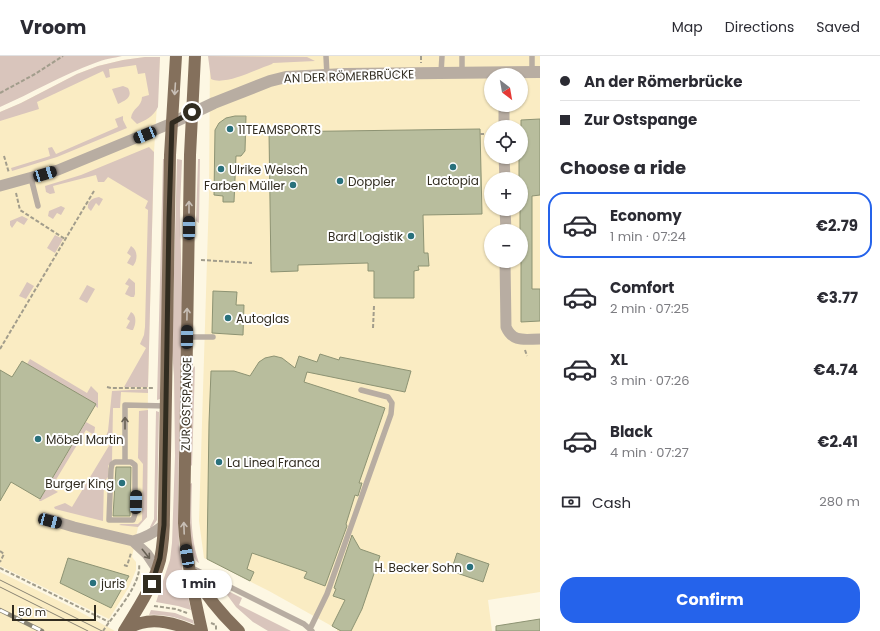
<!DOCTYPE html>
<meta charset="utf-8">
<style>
:root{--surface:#fff;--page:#f2f2f3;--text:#2b2b33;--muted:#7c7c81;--line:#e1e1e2;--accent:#2563eb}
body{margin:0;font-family:Poppins,sans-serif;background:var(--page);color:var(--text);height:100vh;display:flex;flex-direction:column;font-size:15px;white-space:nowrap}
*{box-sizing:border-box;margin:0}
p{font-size:13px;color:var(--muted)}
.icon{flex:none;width:22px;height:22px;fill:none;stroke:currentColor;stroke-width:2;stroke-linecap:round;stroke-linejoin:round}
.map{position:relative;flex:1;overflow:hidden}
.side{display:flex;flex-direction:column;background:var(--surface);width:340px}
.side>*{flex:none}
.guide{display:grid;align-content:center;height:88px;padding:0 20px;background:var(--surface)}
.needle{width:26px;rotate:149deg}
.controls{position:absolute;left:484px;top:12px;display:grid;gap:8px}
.controls a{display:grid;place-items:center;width:44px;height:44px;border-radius:50%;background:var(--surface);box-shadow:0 1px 3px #0004;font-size:20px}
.scale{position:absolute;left:12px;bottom:10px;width:84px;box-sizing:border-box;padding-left:4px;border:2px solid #312c20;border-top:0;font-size:11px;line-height:14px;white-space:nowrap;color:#312c20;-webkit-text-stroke:3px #fff;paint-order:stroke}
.end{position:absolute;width:18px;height:18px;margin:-9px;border:5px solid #312c20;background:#fff;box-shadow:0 0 0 2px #fff}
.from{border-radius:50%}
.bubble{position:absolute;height:28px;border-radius:14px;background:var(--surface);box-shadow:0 1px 3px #0004;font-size:13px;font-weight:700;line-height:28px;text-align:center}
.car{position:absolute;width:12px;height:24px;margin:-12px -6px;border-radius:5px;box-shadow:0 0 3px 1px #0007;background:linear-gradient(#222 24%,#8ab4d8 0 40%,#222 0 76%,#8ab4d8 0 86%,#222 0)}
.guide b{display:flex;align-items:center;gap:14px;height:38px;font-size:15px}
.guide b+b{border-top:1px solid var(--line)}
.guide i{width:10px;height:10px;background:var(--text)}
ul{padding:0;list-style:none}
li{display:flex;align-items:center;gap:12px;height:66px;margin:0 8px 6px;padding:0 12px;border:2px solid transparent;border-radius:16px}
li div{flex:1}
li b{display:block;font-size:15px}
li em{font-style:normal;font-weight:700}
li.current{border-color:var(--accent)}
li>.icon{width:36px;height:36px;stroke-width:1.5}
h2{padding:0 20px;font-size:18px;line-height:48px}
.pay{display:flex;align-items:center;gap:10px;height:44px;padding:0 20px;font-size:15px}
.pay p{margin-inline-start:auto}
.action{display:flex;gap:8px;margin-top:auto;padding:8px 20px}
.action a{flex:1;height:46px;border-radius:16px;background:var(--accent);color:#fff;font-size:16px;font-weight:700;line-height:46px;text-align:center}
header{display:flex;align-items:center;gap:24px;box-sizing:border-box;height:56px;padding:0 20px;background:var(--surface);border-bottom:1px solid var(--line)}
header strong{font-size:19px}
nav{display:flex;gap:22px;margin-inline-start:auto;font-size:14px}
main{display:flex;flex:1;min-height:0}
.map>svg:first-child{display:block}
</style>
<header>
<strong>Vroom</strong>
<nav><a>Map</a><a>Directions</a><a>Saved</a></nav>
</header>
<main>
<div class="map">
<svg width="540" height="575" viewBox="0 0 540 575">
<rect width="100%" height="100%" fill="#fdf7e3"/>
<!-- built -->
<path fill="#faecc3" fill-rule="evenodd" d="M210,0H540V536L488,544L492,575H337V573L269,535L204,502L199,465L209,139ZM491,19H521V49H491ZM491,71H521V101H491ZM491,123H521V153H491ZM491,175H521V205H491Z
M145,1H160L154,96L148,330L147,461L138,471L132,501L136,506V514L129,531L109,563L0,510V56L21,47L77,18L98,10L123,4Z
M0,516L71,551L115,575H0Z"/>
<!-- green -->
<path fill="#d9c5bc" d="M0,0H122C114,2 104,3 95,7C62,19 32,37 0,51Z
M208,0L307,1L315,5L273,7L272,8C257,13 225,30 211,23Z
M145,1H160L158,51C153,61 146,64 137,68L131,62C132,52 142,51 142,41L149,39L145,17L138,18L136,9L109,13L110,21L106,22L103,15L37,46L39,53L0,65V56L21,47L77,18L98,10L123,4Z
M123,30L128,32C133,41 126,44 118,48L112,33Z
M123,60V64L127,72L57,101L12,115L11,112L50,100L48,92L52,91L56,98L118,71L115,63Z
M149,91L154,96L148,331H124L146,292L140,288L144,279L145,271L148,154L145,152L148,145L108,121L104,126H98L96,119L53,130L55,137L50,138L46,136L45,130L81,119Z
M163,103H165V107L160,343L157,344Z
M177,103L182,104L180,152L182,248L178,444L179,487L183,519L191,554L178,550L156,546L170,504L172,487L175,400L174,320L172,295Z
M198,103H200L199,167L196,165Z
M99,141L103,143L99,150L96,147L91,155L88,152C87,145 93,142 99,141Z
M61,150L65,152L61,159L57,157L53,163L48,160L49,155Z
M22,160L28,163L24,169L17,165L12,172L10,169V165Z
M55,179L63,183L55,197L47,192Z
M131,190C138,194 138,204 133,210L127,207L131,200L127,197Z
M129,222L135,227V238L134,241H131L125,238L129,230L125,228Z
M27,226L34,230L26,243L19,240Z
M87,229L95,233L87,247L79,243Z
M131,256C137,259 136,268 133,274H131L126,272L130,265L127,263Z
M30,303L87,337L91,330L98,337V352L95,350L96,348L27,308Z
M195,310L192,410L190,408L193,312Z
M148,333V337L121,336L120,352H113L112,405L108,410V421L104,426L103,465L55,453L54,451L65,447L72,451L110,388L104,385L108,375L112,335Z
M148,354L147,461L138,471L119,469L121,468H138L142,464L143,408L138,402L139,355Z
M156,355L159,356L157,464L151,473L150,471L154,463Z
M86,366L95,371L94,379L86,374L51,432L58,436L41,445H39Z
M192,427C191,455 190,481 199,507C185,499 190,443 190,428Z
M222,532L242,542L239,549L291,575H268L253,566L236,551Z
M151,554L175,557L193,564L194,568C179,562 165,558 149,559Z"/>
<!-- building -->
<path fill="#b8bd9d" stroke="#8d9373" d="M235,60H246L245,95L241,100H236L234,146H223V140L214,139L215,74L219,67L226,62Z
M540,63V139L532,140V233H540V265L521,266V175H520V153H521V123H519V101H521V64Z
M480,73L482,158L423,159L424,197H428L429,210H418L419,214L414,215V242H374V215H368V207L298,209V215L271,216L269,76Z
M213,235L237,236L236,249H244L243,279L212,277Z
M320,298L339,304L340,301L411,315L405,336L307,316L304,326L385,352L359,427H362L358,440L355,439L346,468L347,470L325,530L304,522L307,516L252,497L247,513L254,516L250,525L207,503L209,367L211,315H234L250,320L259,306L265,302L274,300L282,302L295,312L299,300L317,306Z
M22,305L96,348L40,443L11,426L0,445V314L12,321Z
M116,411H131L130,460H113Z
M352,479L360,493L380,500L362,553L351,575H341L332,570L345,544L333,540L336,533L334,532Z
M457,497L489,508L483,526L451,515Z
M68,502L129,520L111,552L60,527Z
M540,563V575H496V570Z"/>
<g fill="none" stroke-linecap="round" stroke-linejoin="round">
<!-- path -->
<path stroke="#a29d8c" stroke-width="2" stroke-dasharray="4 2" stroke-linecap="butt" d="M421,0V7
M0,37L35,18L63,0
M480,78H491
M4,100L9,117
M16,137L20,154L65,183
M201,204L252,207
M373,272L374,250
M0,293L94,135
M525,294L527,300
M107,331L111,332H153
M0,495L4,498L0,506
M124,509L127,510L131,497
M0,512L109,566
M154,550L176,553L187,557
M211,567L216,569V575
M103,575C114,558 142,528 139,508"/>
<!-- service -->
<path stroke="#b8ada2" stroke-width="5.5" d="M326,0L327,19
M462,0V17
M532,16V0
M441,17L442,0
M31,122L38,150
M187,281H213
M115,406H131L135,409V458L133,464H109L111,413L112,408Z
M125,406V349L166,350
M192,512L304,568L312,575
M310,573L327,538L391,358L392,347L388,341L361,334"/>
<!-- minor -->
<path stroke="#b8ada2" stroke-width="11" d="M504,71V49
M504,101L505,123
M0,130L58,114L172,67
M505,153L506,175
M505,205L506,271C513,287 525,283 540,283
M44,462L74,471L133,485L147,498L157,513
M133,485C145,482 154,477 164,469"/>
<!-- tertiary -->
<path stroke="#b8ada2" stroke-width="12" d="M172,67L214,47L270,25L286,21L345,18L540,16"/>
<!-- primary -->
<path stroke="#84705c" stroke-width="12" d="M195,0L190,99L184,467C186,503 194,539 202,575
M193,518C206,539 221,558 239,575
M124,575C138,552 153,530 160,504C163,489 164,473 164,458L170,99L176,0
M124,575C129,572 135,568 141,567C158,562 177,568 193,575"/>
<!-- tram -->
<path stroke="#888373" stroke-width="1" d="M0,524L102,575
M0,531L88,575"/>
<!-- rail casing -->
<g stroke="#888373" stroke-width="4.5">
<path id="rail" d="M0,554L42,575"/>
</g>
<!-- rail -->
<use href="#rail" stroke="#fff" stroke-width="3" stroke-dasharray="9" stroke-linecap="butt"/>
</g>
<!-- one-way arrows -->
<defs><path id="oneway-shaft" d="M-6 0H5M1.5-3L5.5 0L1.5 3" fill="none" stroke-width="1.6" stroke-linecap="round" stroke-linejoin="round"/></defs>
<g stroke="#c8bfb6">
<use href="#oneway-shaft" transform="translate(175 33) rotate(94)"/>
<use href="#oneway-shaft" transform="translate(189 151) rotate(-90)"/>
<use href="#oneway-shaft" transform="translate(187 258) rotate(-89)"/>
<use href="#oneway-shaft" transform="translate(184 472) rotate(-92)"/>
</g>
<g stroke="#676054">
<use href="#oneway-shaft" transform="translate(125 367) rotate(-90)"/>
<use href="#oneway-shaft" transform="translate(146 498) rotate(51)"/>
</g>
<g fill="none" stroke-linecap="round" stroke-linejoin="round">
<!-- route -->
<path stroke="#312c20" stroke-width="5" d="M152,528L160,502L164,469L169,162L172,67L192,56"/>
</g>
<!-- markers -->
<g fill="#29717c" stroke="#fff" stroke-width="1.5">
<circle cx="230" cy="73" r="4"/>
<circle cx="453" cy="111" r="4"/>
<circle cx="221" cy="113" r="4"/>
<circle cx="340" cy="125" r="4"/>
<circle cx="293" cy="129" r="4"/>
<circle cx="411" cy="180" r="4"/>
<circle cx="228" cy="262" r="4"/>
<circle cx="38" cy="383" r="4"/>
<circle cx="219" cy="406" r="4"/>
<circle cx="122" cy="427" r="4"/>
<circle cx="470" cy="511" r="4"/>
<circle cx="93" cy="527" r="4"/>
</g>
<g text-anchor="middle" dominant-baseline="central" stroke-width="4" stroke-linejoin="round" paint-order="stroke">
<!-- street labels -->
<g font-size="12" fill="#312c20" stroke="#fff">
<text transform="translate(349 20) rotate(-2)">AN DER RÖMERBRÜCKE</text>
<text transform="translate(186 348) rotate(-89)">ZUR OSTSPANGE</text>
</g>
<!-- poi labels -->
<g font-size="12" fill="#312c20" stroke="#fff" text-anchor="start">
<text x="238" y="73">11TEAMSPORTS</text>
<text x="229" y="113">Ulrike Welsch</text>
<text x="453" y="124" text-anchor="middle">Lactopia</text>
<text x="348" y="125">Doppler</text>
<text x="285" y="129" text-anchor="end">Farben Müller</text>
<text x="403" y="180" text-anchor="end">Bard Logistik</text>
<text x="236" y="262">Autoglas</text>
<text x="46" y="383">Möbel Martin</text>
<text x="227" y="406">La Linea Franca</text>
<text x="114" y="427" text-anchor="end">Burger King</text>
<text x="462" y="511" text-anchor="end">H. Becker Sohn</text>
<text x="101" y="527">juris</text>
</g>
</g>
</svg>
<div class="controls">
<a><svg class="needle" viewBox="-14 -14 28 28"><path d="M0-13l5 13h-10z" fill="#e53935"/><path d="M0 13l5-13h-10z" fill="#7c7c81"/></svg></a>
<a><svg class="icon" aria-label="locate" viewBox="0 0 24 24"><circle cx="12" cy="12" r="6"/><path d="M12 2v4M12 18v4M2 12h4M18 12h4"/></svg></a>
<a>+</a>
<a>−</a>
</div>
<div class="scale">50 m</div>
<i class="end from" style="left:192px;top:56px"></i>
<i class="end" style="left:152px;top:528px"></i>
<div class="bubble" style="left:166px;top:514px;width:66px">1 min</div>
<i class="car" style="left:145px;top:79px;rotate:248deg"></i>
<i class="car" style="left:45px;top:118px;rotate:73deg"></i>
<i class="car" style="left:189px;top:172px;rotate:0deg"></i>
<i class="car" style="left:187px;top:281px;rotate:1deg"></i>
<i class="car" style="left:136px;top:446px;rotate:1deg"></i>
<i class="car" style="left:50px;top:465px;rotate:105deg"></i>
<i class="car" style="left:187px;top:500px;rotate:351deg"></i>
</div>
<section class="side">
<div class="guide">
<b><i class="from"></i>An der Römerbrücke</b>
<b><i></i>Zur Ostspange</b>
</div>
<h2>Choose a ride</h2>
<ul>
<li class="current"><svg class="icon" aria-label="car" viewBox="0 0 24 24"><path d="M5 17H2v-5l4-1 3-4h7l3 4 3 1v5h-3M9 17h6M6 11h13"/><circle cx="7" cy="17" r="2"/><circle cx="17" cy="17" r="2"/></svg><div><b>Economy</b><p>1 min · 07:24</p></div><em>€2.79</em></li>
<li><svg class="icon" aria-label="car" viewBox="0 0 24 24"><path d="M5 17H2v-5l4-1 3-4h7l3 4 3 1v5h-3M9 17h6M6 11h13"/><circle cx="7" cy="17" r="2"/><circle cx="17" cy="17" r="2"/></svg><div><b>Comfort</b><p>2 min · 07:25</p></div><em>€3.77</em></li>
<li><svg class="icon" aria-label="car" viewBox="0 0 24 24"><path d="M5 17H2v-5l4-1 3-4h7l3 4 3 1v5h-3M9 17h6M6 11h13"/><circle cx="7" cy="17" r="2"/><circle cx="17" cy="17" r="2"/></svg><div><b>XL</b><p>3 min · 07:26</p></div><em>€4.74</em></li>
<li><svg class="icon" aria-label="car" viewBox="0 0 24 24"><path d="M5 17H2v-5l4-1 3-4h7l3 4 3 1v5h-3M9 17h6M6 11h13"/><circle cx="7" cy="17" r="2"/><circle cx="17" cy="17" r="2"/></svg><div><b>Black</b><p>4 min · 07:27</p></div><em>€2.41</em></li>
</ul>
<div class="pay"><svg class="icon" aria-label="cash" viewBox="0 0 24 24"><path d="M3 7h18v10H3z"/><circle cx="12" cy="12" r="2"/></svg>Cash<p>280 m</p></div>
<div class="action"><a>Confirm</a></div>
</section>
</main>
